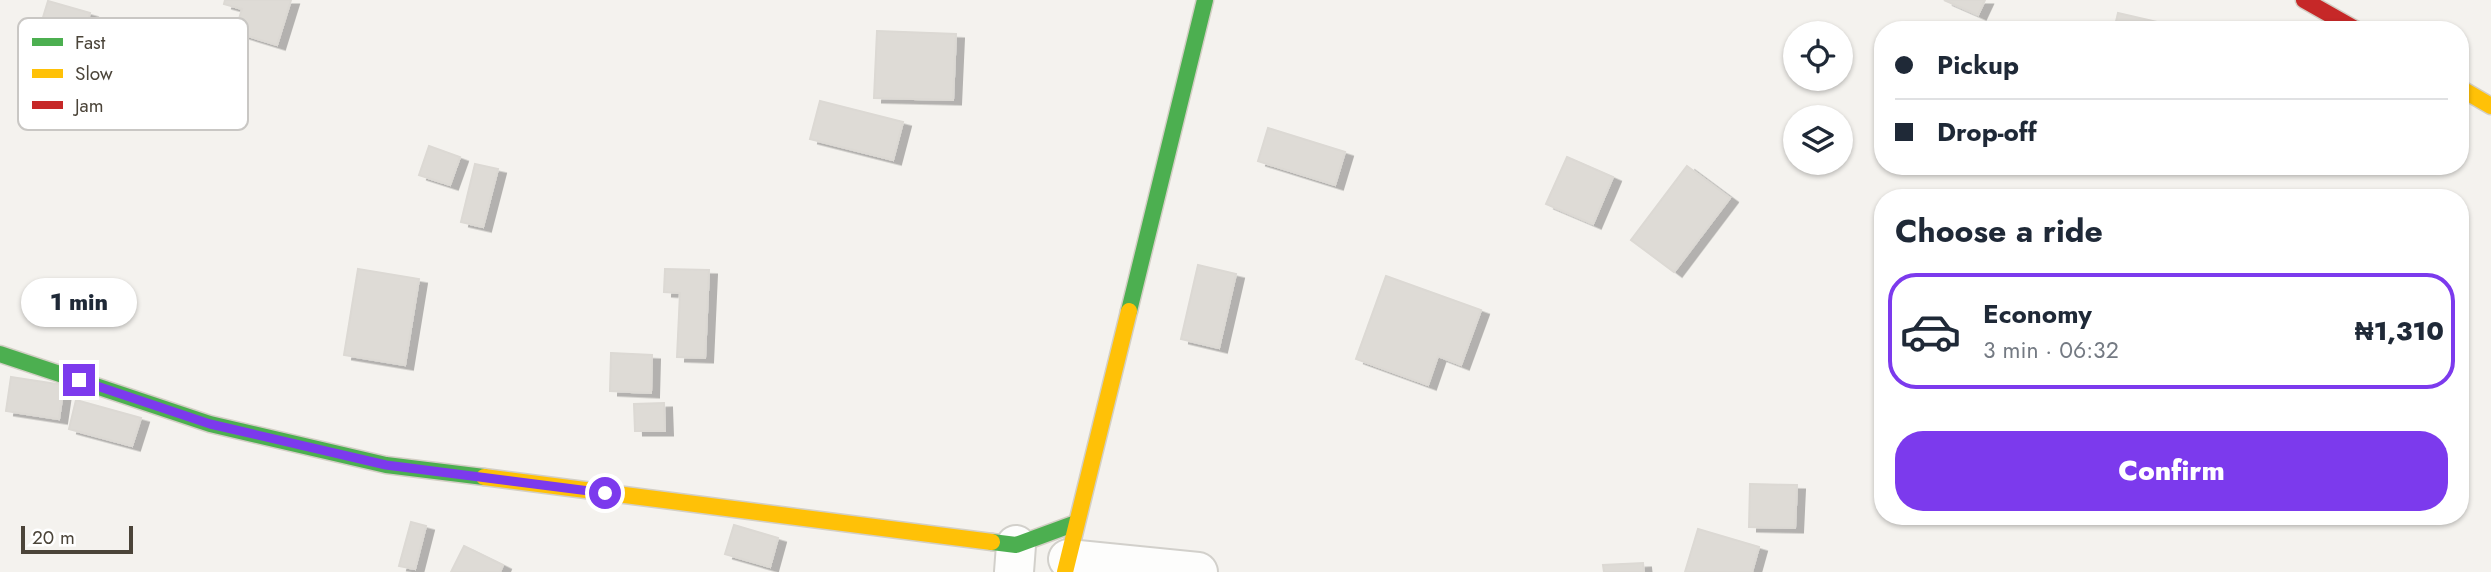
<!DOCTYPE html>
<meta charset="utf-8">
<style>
:root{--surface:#fff;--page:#f6f6f7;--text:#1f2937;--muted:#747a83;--line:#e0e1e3;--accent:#7c3aed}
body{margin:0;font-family:Jost,sans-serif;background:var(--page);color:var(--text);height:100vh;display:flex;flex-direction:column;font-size:26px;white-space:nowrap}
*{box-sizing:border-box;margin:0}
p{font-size:23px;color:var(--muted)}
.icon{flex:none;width:38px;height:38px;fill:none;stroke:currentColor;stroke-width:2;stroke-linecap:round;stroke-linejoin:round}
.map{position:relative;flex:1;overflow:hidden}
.panel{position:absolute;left:1874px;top:189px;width:595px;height:336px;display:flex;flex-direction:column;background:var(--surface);border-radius:28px;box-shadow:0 2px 5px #0004}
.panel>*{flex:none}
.banner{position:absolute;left:1874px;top:21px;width:595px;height:154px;border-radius:28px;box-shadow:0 2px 5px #0004;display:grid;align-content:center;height:154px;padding:0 21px;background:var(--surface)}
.buttons{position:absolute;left:1783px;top:21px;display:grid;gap:14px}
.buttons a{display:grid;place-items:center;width:70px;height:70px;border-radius:50%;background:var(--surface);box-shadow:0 2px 5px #0004;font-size:35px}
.scale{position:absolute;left:21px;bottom:18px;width:112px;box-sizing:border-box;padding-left:7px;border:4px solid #4b4439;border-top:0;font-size:19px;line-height:24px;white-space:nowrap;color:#4b4439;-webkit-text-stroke:5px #fff;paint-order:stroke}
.end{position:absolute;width:32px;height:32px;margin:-16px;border:9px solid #7c3aed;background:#fff;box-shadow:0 0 0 4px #fff}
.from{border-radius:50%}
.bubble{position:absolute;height:49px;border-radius:24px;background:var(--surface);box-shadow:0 2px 5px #0004;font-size:23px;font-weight:800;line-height:49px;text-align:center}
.banner b{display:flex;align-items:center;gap:24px;height:66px;font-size:26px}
.banner b+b{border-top:2px solid var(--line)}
.banner i{width:18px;height:18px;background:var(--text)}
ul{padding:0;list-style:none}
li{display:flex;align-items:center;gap:21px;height:116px;margin:0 14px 10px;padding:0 7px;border:4px solid transparent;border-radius:28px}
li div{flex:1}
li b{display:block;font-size:26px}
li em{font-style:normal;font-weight:800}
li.active{border-color:var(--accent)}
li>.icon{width:63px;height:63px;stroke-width:1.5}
h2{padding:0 21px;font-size:32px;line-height:84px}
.primary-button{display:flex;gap:14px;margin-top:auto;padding:14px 21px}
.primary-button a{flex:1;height:80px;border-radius:28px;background:var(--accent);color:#fff;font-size:28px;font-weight:800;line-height:80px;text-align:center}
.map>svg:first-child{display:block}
</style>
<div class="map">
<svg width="2491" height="572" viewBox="0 0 2491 572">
<defs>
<filter id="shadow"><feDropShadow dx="8" dy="4.5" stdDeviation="0" flood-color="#0004"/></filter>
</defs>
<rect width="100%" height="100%" fill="#f4f2ee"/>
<!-- building -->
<path fill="#dedbd6" stroke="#dcd9d4" stroke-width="2" filter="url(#shadow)" d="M225,0H291L277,45L235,32L242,9L224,4Z
M1944,0H1985L1978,15Z
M48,1L90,13L73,73L30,60Z
M2118,13L2183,28L2182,30H2114Z
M877,31L956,34L953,100L874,98Z
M820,101L903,122L893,160L810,139Z
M1268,128L1345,152L1335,185L1258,161Z
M429,146L460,157L450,185L419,175Z
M1567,157L1613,177L1593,224L1546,204Z
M475,164L498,169L483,227L461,222Z
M475,164L498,169L483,227L461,222Z
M1687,166L1730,198L1674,272L1631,240Z
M1198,265L1236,274L1219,348L1181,339Z
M358,269L419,279L405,365L344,355Z
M665,269L709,270L705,358L677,357L680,293L664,292Z
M1386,276L1481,310L1461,365L1438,356L1428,385L1356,359Z
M1386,276L1481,310L1461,365L1438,356L1428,385L1356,359Z
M611,353L652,355L651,393L610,391Z
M11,377L64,385L59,419L6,411Z
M11,377L64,385L59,419L6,411Z
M76,400L141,418L132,446L69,429Z
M664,403L665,431H635L634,404Z
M1750,484L1797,485L1795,528L1749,527Z
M411,522L426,526L415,569L399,566Z
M734,525L778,538L770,567L725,554Z
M1698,529L1759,547L1752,572H1685Z
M464,546L503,565L500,572H451Z
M1643,563L1644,572H1604L1603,565Z"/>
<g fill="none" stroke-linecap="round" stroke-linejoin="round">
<!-- street casing -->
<g stroke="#d2d0cb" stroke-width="42">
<path id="street" d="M1068,559L1198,572
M1014,572L1016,545"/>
</g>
<!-- fast casing -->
<g stroke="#d3cfc5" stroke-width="19">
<path id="fast" d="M1129,311L1205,0
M0,354L210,424L386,465L484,477
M992,542L1016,545L1076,523"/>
</g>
<!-- slow casing -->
<g stroke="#d3cfc5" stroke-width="19">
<path id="slow" d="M2460,88L2491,106
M484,477L992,542
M1065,572L1129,311"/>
</g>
<!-- jam casing -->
<g stroke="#d3cfc5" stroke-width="19">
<path id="jam" d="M2304,0L2357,30"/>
</g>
<!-- street -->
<use href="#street" stroke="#fdfdfc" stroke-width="38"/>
<!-- fast -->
<use href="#fast" stroke="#4caf50" stroke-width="16"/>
<!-- slow -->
<use href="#slow" stroke="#ffc107" stroke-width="16"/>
<!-- jam -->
<use href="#jam" stroke="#c62828" stroke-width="16"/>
</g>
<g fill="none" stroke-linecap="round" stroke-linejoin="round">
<!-- route -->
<path stroke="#7c3aed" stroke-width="9" d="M79,380L210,424L386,465L605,493"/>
</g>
<!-- legend -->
<rect x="18" y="18" width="230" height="112" rx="10" fill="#fff" stroke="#c9c7c4" stroke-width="2"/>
<rect x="32" y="38" width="31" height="8" fill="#4caf50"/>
<rect x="32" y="69" width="31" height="9" fill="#ffc107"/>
<rect x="32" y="101" width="31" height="8" fill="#c62828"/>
<g font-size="19" fill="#4b4439">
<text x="75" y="49">Fast</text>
<text x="75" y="80">Slow</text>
<text x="75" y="112">Jam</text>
</g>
</svg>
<div class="buttons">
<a><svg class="icon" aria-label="locate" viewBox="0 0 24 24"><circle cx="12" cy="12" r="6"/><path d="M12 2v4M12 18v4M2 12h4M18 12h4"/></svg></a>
<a><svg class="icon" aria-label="layers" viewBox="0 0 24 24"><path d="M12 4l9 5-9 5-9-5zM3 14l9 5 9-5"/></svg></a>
</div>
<div class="scale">20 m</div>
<i class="end from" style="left:605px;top:493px"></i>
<i class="end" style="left:79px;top:380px"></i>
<div class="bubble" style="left:21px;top:278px;width:116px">1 min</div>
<div class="banner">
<b><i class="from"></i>Pickup</b>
<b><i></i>Drop-off</b>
</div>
<section class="panel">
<h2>Choose a ride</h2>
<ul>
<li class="active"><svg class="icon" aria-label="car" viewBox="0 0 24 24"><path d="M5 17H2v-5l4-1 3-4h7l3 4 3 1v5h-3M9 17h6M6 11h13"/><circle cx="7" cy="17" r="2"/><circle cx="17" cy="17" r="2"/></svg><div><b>Economy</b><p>3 min · 06:32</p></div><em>₦1,310</em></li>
</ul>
<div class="primary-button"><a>Confirm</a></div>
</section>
</div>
